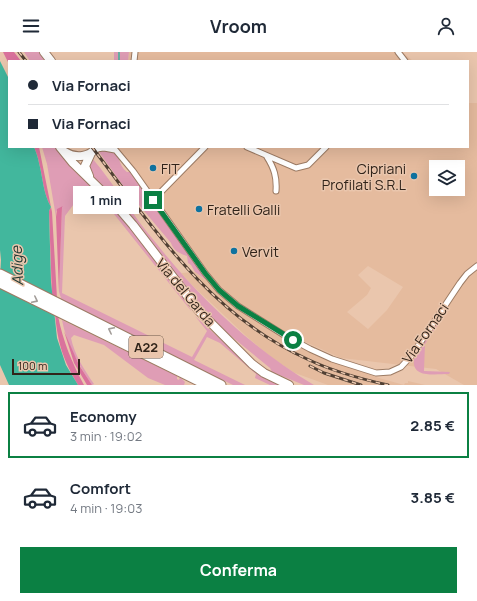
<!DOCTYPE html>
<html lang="it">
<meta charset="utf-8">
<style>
:root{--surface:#fff;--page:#f2f2f3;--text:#1f2937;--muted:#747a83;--line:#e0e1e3;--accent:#0b8043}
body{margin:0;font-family:Manrope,sans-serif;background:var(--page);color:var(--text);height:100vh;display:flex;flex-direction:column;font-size:15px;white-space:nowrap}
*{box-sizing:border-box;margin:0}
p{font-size:13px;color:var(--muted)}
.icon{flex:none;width:22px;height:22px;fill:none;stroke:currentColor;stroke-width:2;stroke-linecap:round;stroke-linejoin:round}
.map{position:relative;height:333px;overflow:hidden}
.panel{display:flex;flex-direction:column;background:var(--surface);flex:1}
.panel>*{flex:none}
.top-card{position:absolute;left:8px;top:8px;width:461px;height:88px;border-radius:0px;box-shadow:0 4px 16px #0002;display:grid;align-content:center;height:88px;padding:0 20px;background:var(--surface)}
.fabs{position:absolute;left:429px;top:108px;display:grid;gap:8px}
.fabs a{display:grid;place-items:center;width:36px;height:36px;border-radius:0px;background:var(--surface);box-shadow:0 4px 16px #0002;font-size:20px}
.scale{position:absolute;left:12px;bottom:10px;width:68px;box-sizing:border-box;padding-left:4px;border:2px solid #31241a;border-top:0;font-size:11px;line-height:14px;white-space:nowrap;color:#31241a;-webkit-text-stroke:3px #eac6ad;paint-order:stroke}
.end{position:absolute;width:18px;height:18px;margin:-9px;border:5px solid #0b8043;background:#fff;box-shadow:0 0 0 2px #fff}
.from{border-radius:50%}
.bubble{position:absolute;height:28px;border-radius:0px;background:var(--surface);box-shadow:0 4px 16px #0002;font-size:13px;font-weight:700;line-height:28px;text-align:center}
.top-card b{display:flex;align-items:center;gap:14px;height:38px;font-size:15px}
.top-card b+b{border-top:1px solid var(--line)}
.top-card i{width:10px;height:10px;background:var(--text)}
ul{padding:7px 0 0;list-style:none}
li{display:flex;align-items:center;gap:12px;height:66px;margin:0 8px 6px;padding:0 12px;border:2px solid transparent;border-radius:0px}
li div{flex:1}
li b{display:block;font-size:15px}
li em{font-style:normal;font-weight:700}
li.on{border-color:var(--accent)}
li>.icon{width:36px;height:36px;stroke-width:1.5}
.primary-button{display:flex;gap:8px;margin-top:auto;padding:8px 20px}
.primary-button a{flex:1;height:46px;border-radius:0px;background:var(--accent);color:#fff;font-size:16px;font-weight:700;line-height:46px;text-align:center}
header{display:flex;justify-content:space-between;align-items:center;height:52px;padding:0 20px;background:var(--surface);font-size:18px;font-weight:700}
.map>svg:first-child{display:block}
</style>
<header><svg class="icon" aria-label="menu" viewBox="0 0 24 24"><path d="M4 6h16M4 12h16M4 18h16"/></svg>Vroom<svg class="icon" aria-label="person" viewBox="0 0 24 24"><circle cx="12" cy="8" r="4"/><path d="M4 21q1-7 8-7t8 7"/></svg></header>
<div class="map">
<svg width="477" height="333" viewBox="0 0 477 333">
<rect width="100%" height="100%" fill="#eac6ad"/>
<!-- built -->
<path fill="#e5bb9e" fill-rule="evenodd" d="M129,0H402L413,9H128Z
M468,51H477V333H464L436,317L341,306L279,278L226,243L131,120L115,101L102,98L99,100L95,95H468ZM436,115H458V137H436ZM368,214L403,235L387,258L368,277L347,260L367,243L371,236L358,223Z
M195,220L205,228H206L205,225L225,246L319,304L379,326L404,333L405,331H408V329L425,333H328L295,321L272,306L246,284L193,234L181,221Z"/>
<!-- green -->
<path fill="#df9db5" d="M24,0H39L46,9H30Z
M114,0H129L128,9H114Z
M42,95H57C105,147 156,198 192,260L110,157L82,141L65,164L62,241L192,305L207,279L195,264L256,320L267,328L281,333H270L255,326L256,322L220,291L207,285L194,308L245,333H233L62,249L59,240L62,155L56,159V165L47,112Z
M102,98C126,101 114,109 127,120H131L205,225L206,228L195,220L191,213L188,211L187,204C180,202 173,198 171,191L124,135L99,100Z
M92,106C115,133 133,164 156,191C200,247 253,297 314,333H304L272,320L270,316L215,271L201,255L92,124L88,111Z
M62,268L177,324V327L179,328L180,325L185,330L184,333H165L148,326L104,293L74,283L71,286C74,302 85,319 94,332L92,333C79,313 66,291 62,268Z
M436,273L437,274L425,292L424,319L450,320L449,322C434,322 408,327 415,303Z"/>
<!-- forest -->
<path fill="#da729c" d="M3,0H14L21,9H9V12Z
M34,95H39L52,160L57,246L52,244L49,159L51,155C43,141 43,126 39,111C38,105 36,100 34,95Z
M63,154L62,155L59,240L56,165L57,157Z
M55,262L58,264C63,289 72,311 84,333H78C63,307 58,293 55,262Z
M64,279L79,313L92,333H87L74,311Z"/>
<!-- water -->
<path fill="#42b79d" d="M0,9L9,27V95H34C36,100 38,105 39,111C43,126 43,141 51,155L49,159L51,230L57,286L66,313L78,333H9L0,313V226L1,208L0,198Z"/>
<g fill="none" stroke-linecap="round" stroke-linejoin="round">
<!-- stream -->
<path stroke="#42b79d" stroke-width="1.5" d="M119,9V0"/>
<!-- street casing -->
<g stroke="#9c7b64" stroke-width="7">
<path id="street" d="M398,0L405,9
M134,9L135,0
M113,95L133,119L205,221L219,238L238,254L284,283L310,297L332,307L376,321L390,320L401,315L412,303L460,231L467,222L477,214
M247,95L296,116L308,113L326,95
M96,97L104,96L115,98
M267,105C274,116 277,125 276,139
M153,148L205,95"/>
</g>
<!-- primary casing -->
<g stroke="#9c7b64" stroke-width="10">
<path id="primary" d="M44,0L51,9
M60,95L73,111L115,152L133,173L199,259L252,312L264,321L289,333
M65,100C76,107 90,105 97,95
M89,124L85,114L91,101"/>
</g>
<!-- highway casing -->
<g stroke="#9c7b64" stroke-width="11">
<path id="highway" d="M0,222L221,333
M0,231L207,333"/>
</g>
<!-- street -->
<use href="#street" stroke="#fff" stroke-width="5"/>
<!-- primary -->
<use href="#primary" stroke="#fff" stroke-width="8"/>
<!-- highway -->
<use href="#highway" stroke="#fff" stroke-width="9"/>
<!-- rail casing -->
<g stroke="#514034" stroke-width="3">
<path id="rail" d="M19,0L26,9
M92,95C154,177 210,263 307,307C332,319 361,327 388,333
M310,314L324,321L361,333"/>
</g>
<!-- rail -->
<use href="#rail" stroke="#eac6ad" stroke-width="1.5" stroke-dasharray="4.5" stroke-linecap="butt"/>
</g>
<!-- one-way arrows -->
<defs><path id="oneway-chevron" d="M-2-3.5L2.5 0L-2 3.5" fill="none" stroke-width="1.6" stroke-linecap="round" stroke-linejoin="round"/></defs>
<g stroke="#a29c98">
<use href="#oneway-chevron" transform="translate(35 248) rotate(27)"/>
<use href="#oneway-chevron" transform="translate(111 278) rotate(-153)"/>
</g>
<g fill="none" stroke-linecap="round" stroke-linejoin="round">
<!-- route -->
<path stroke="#0b8043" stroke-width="5" d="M153,148L205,221L219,238L238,254L293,288"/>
</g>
<!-- markers -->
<g fill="#0f729f" stroke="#eac6ad" stroke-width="1.5">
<circle cx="153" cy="116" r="4"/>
<circle cx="414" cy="124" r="4"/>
<circle cx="199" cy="157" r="4"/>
<circle cx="234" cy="199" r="4"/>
</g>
<g text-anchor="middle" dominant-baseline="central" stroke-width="3" stroke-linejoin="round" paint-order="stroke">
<!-- shield labels -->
<rect fill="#eac6ad" stroke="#685546" stroke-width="1" x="129" y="284" width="34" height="22" rx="3"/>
<g font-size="13" font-weight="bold" fill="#31241a">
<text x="146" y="295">A22</text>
</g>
<!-- poi labels -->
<g font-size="14" fill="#31241a" stroke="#eac6ad" text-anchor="start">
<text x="161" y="116">FIT</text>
<text x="406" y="116" text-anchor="end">Cipriani<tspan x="406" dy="16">Profilati S.R.L</tspan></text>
<text x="207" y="157">Fratelli Galli</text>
<text x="242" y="199">Vervit</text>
</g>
<!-- street labels -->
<g font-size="14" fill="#31241a" stroke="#eac6ad">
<text transform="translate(186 240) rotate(50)">Via del Garda</text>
<text transform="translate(425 281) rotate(-55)">Via Fornaci</text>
</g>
<!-- water labels -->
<g font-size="15" font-style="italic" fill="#233c36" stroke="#eac6ad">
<text transform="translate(17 214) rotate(-92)">Adige</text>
</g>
</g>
</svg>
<div class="fabs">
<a><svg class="icon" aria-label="layers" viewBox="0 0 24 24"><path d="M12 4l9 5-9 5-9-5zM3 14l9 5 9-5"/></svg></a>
</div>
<div class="scale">100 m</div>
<i class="end from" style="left:293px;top:288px"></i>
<i class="end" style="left:153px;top:148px"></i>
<div class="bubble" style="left:73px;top:134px;width:66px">1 min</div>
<div class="top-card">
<b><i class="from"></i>Via Fornaci</b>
<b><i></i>Via Fornaci</b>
</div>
</div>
<section class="panel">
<ul>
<li class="on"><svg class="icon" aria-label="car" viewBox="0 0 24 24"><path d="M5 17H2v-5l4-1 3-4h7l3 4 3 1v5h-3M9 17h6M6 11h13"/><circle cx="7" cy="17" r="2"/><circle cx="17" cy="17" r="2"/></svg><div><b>Economy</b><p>3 min · 19:02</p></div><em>2.85 €</em></li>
<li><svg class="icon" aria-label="car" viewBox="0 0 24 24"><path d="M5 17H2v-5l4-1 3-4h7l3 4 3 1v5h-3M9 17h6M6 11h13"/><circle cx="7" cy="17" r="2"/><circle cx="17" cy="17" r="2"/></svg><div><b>Comfort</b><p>4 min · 19:03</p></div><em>3.85 €</em></li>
</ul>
<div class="primary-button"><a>Conferma</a></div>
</section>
